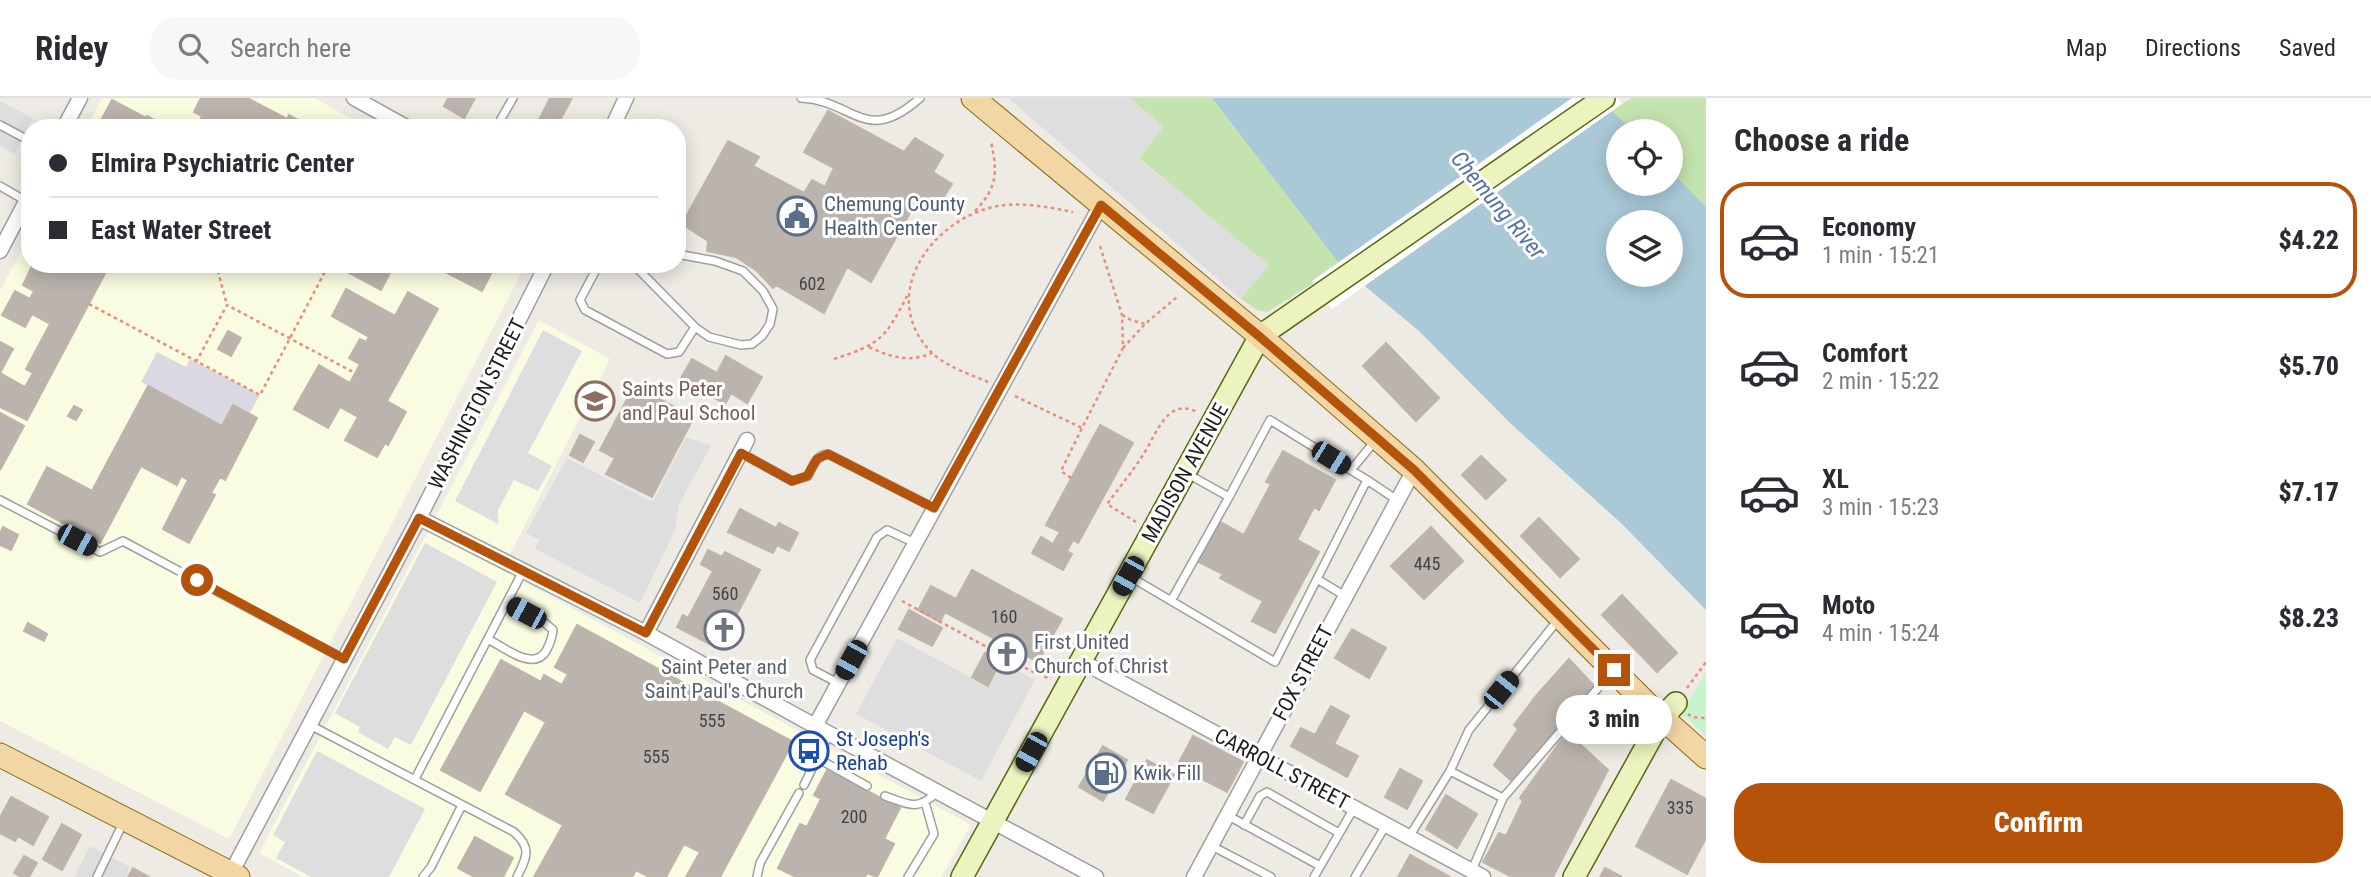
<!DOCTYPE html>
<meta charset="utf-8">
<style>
:root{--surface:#fff;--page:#f7f7f7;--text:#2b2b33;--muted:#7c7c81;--line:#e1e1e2;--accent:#b45309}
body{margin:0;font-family:"Roboto Condensed",sans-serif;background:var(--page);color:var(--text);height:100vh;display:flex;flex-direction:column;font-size:26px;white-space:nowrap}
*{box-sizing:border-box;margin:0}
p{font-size:23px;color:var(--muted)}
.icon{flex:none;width:38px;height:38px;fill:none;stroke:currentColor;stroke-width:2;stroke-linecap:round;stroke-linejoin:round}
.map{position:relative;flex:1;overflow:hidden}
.details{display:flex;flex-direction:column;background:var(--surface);width:665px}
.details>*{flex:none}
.guide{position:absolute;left:21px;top:21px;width:665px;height:154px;border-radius:28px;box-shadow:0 4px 18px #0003;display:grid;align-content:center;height:154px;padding:0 28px;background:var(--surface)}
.buttons{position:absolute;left:1606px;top:21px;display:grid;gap:14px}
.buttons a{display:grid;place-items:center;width:77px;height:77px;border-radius:50%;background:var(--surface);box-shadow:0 4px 18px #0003;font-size:35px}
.end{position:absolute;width:32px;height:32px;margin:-16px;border:9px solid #b45309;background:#fff;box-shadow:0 0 0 4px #fff}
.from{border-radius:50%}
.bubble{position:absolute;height:49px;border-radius:24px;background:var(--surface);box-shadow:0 4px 18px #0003;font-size:23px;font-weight:800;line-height:49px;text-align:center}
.car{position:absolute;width:21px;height:42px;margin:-21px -10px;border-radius:9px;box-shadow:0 0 5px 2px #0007;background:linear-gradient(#222 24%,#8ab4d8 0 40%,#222 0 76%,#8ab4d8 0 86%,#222 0)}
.guide b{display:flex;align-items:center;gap:24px;height:66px;font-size:26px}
.guide b+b{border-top:2px solid var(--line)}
.guide i{width:18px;height:18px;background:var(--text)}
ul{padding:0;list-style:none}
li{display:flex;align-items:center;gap:21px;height:116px;margin:0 14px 10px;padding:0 14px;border:4px solid transparent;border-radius:28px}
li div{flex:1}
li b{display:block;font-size:26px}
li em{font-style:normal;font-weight:800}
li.current{border-color:var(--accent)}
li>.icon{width:63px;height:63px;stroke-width:1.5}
h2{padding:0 28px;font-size:32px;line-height:84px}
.button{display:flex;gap:14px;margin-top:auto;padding:14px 28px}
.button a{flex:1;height:80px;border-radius:28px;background:var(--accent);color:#fff;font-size:28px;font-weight:800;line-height:80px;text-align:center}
header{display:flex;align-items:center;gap:42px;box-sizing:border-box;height:98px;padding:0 35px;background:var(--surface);border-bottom:2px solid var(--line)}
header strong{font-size:33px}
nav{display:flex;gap:38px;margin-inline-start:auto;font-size:24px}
.search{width:490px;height:63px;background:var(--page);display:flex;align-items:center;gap:18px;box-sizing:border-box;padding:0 24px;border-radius:28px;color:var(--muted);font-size:26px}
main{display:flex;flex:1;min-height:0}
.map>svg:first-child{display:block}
</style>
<header>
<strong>Ridey</strong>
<div class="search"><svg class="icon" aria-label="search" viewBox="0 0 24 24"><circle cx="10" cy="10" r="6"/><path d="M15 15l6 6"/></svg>Search here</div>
<nav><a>Map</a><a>Directions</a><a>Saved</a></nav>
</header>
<main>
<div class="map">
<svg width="1706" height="779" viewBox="0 0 1706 779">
<rect width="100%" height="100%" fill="#eeebe5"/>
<!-- education -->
<path fill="#f9fce0" d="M102,0H315L367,30H86Z
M30,137V166H526L229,741L0,623V193Z
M539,222L610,261L502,472L971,727L941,779H303L259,755Z"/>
<!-- grass -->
<path fill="#c5e3af" d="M1130,0H1212L1341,168L1267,214L1257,212L1241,201L1268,167L1139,60L1163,29Z
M1599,0H1618L1622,6L1632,0H1706V109L1671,73V33H1633Z"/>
<!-- park -->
<path fill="#c6f4cd" d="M1706,573V638L1682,615Z"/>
<!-- parking -->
<path fill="#dedede" d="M1008,0H1130L1163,29L1139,61L1269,167L1241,201Z
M0,3L33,20L15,56L0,48Z
M543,232L582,253L528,355L552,368L538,393L514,382L498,412V426L455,403Z
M686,339L711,348L679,406L675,432L640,505L535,451L539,442L526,435L567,360L653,404Z
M425,445L497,484L411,647L395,639L388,651L358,634L360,629L335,615Z
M897,540L989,589L1003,565L1035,582L981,683L856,616Z
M317,653L425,711L389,779H311L276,760L285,744L273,737Z
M90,748L130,769L126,779H74Z"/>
<!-- plaza -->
<path fill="#dad9e3" d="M157,254L186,269L190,261L260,297L249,316L233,308L222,328L141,284Z"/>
<!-- water -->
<path fill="#a9c9d7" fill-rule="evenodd" d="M1212,0H1599L1633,33H1619V86H1671V73L1706,109V512L1622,426L1510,325L1419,233L1341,168ZM1619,124H1671V177H1619Z"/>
<!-- pier -->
<path fill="#fff" d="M1572,0H1618L1622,6L1332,211L1312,183Z"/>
<!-- building -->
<path fill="#bbb4ae" stroke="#beb4a9" stroke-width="2" d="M201,0H247L287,21L289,17L313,30H196L202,18L194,14Z
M448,0H475L464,20L444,8Z
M550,0H572L559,24L562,26L560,30H535Z
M112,2L146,20L147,18L166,28L165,30H97Z
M828,13L904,54L915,40L943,57L933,74L952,86L937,109L919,99L871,184L847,169L824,215L776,187L773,190L757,173L736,159L707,153L708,143L682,126L728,43L759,59L753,68L804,95L812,82L825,89L834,70L804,54Z
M33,166H110L27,322L0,309V244L13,251L0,275L25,289L33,275L26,271L50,226L32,216L25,229L2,217L15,193L30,201L34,193L23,187Z
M336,166H388L393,169L381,192L336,168Z
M430,166H496L482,193Z
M346,191L395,218L408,194L438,211L387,303L406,314L388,347L385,345L377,359L345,342L358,319L340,309L328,330L294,311L319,267L350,285L360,266L349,260L360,241L366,244L369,239L332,218Z
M228,233L241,240L231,258L218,251Z
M1386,245L1439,300L1416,323L1363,268Z
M726,258L762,279L747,305L731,295L725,306L681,280L692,261L717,275Z
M148,288L222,328L233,307L257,320L225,382L220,379L211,395L215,397L189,445L163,431L188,382L181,378L177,387L141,368L100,445L28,406L47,369L92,393Z
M634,288L694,319L652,399L606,376L615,360L600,352Z
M74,308L82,312L76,322L68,318Z
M0,315L24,328L0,372Z
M1100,327L1133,345L1078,445L1073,442L1067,453L1072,456L1063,472L1032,455L1041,439L1053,446L1060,434L1046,427Z
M580,337L594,344L583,364L570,357Z
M1283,353L1335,382L1319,412L1314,409L1297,442L1319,454L1275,535L1252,523L1263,503L1220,480L1223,476L1197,463L1219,423L1244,437L1271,386L1266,384Z
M1481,358L1506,382L1486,401L1462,377Z
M740,411L776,430L779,425L798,435L789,453L777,447L773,455L728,434Z
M1539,420L1579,461L1560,479L1521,438Z
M3,429L18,437L11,452L0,447V435Z
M1431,429L1463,463L1424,501L1391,468Z
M708,452L722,459L725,454L760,472L719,551L677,529L683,517L688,520L713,473L701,466Z
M972,472L1062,521L1038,564L945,514L940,524L918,512L931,488L956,501Z
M1622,497L1677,555L1657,574L1602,517Z
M909,512L942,530L932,548L899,531Z
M28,525L47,536L44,543L24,533Z
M577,527L793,644L720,779H686L700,754L684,746L666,779H649L636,772L632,779H534L563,727L506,696L546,624L524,612L480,693L441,672L501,562L541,584L544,577L562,587L568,576L555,569Z
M1352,531L1386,550L1369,580L1335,560Z
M985,555L1001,563L988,588L972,579Z
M1569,561L1596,590L1574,611L1514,685L1494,667L1518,631L1514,627L1536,598Z
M1331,608L1349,618L1334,646L1358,658L1347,679L1291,648L1301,630L1315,637Z
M1567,634L1608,672L1553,779H1512L1483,764L1499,735L1506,738L1523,703L1520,700Z
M1193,638L1243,664L1227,694L1177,668Z
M1103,648L1127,662L1103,703L1079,689Z
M1147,662L1174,677L1153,715L1126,701Z
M1400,671L1422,683L1407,711L1385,699Z
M827,672L900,710L884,741L894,746L877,779L867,775L865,779H796L778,770L800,726L807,729L821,701L814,697Z
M1671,682L1706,701V740L1687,776L1636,748Z
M1446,697L1477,716L1457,750L1426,731Z
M11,699L48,719L33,747L18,738L15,743L0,735V720Z
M62,726L81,737L62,772L43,761Z
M475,739L513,760L503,779H475L458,770Z
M1410,757L1450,779H1398Z
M24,758L37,765L29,779H21L14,775Z
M133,770L149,779H128Z
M1605,770L1622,779H1600Z"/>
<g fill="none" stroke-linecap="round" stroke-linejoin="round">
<!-- lane casing -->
<g stroke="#9f9f9f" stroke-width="10">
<path id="lane" d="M801,0C854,2 865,49 920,0
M501,21L513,0
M0,27L30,43
M0,88L26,103
M599,166L580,202L585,212L667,256L679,254L695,229
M636,166L637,170L695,229L709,239L741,247L752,246L762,238L770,226L773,211L763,193L743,173L715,163L677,156
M741,355L792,383L808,378C813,368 816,357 828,356L934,410
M1351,372L1375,343
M1367,382L1397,402
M0,402L100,454L123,443L134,449L344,561
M1129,478L1275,564L1367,382L1270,322L1229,399L1186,375
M1317,481L1345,498
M1171,503L1229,399
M488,541C503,549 534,574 546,553C550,546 552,541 553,532L545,525L507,505
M838,585L813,572L810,562L877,439L887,432L915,445
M310,627L514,734C532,750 527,759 517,779
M817,660L867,688
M415,681L523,473
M804,687L829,636
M885,698C908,706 917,714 937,694
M1503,700L1450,673L1469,632L1558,522
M1227,717L1320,768
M1244,727L1260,698L1267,694L1339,735
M1409,739L1450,673
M1210,747L1271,779
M1472,772L1503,700L1611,575
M97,779L124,723
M423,779L431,769L462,707
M757,779L760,765L799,695
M908,779L934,736L925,704
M1314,779L1354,710
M1355,779L1386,727"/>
</g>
<!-- street casing -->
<g stroke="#9f9f9f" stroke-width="17">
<path id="street" d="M354,0L408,30
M64,30L80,0
M612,30L626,0
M0,153L30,96
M419,420L646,535L815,628L1096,779
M646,535L747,342
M1081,563L1483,779
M815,628L1101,107
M229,779L419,420L547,166
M1194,779L1414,372"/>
</g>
<!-- secondary casing -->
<g stroke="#596910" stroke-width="24">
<path id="secondary" d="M962,779L1260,238L1604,0
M1574,779L1662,620L1676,605"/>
</g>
<!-- primary casing -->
<g stroke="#88690f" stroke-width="25">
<path id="primary" d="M973,0L1260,238L1414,372L1650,609L1706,659
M0,657L238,779"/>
</g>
<!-- path -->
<path stroke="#eb8d78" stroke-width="2.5" stroke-dasharray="3.5 3.5" stroke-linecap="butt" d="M975,113C997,90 998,75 991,44
M216,166L227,207
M89,206L260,297L329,166
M1122,217L1131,222L1145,226
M869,249C890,259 910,265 932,255
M1123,250L1145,226L1177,199
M834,261C880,246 885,241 907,198
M196,264L227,207L355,275
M988,284C970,276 946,269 931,254C878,199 929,124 993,109C1018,103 1048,109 1073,114
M1015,298L1082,330L1123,250L1122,217L1099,145
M1071,380L1061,373L1082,330
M1136,424L1107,406C1119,390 1132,374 1143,357C1155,339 1167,298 1197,314
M902,503L1031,573L1051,581
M1687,590L1706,564
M1688,616L1692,619L1706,620"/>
<!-- lane -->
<use href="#lane" stroke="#fff" stroke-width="7"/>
<!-- street -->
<use href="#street" stroke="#fff" stroke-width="14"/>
<!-- secondary -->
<use href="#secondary" stroke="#ecf3be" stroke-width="21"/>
<!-- primary -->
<use href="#primary" stroke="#f2d7a5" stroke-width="23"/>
</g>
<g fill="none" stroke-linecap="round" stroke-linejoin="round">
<!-- route -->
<path stroke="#b45309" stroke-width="9" d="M197,482L344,561L419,420L646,535L741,355L792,383L807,378L817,361L828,356L934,410L1101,107L1260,239L1414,372L1614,572"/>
</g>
<!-- icons -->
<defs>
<g id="civic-ring" transform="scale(2.0125)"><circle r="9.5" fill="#fff" stroke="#5c6f8a" stroke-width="1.5"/><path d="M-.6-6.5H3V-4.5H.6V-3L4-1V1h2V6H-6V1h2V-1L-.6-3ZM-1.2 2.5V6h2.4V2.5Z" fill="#5c6f8a"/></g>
<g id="school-ring" transform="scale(2.0125)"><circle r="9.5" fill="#fff" stroke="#8d6e63" stroke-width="1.5"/><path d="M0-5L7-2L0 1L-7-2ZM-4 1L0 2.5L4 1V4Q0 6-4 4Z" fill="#8d6e63"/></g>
<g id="church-ring" transform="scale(2.0125)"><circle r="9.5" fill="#fff" stroke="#6b7280" stroke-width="1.5"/><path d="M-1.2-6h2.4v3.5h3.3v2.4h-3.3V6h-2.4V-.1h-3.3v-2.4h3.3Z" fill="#6b7280"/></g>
<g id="bus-ring" transform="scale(2.0125)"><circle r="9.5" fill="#fff" stroke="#1a4fb4" stroke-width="1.5"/><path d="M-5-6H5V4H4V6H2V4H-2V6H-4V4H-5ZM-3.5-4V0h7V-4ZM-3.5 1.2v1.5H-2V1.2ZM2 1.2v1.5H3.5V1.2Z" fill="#1a4fb4"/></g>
<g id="fuel-ring" transform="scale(2.0125)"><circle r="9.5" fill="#fff" stroke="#5c6f8a" stroke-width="1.5"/><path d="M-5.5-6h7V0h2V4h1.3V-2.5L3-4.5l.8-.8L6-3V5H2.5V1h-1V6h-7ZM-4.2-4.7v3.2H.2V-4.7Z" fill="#5c6f8a"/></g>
</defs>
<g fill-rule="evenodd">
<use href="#civic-ring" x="797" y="118"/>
<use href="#school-ring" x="595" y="303"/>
<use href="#church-ring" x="724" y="532"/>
<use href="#church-ring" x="1007" y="556"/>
<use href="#bus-ring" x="809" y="653"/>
<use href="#fuel-ring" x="1106" y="675"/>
</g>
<g text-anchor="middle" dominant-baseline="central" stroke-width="6" stroke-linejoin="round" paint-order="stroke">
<!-- number labels -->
<g font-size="18" fill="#454442">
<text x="812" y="185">602</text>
<text x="1427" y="465">445</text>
<text x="725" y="495">560</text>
<text x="1004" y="518">160</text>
<text x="712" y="622">555</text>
<text x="656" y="658">555</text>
<text x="1680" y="709">335</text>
<text x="854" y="718">200</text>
</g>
<!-- service labels -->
<g font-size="21" fill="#4e5e75" stroke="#fff" text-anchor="start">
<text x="824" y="106">Chemung County<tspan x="824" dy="24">Health Center</tspan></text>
<text x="1133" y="675">Kwik Fill</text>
</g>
<!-- education labels -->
<g font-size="21" fill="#785e54" stroke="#fff" text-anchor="start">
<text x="622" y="291">Saints Peter<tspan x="622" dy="24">and Paul School</tspan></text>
</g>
<!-- street labels -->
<g font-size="21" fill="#1e1e1e" stroke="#fff">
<text transform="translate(477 306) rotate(-63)">WASHINGTON STREET</text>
<text transform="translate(1185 375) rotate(-61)">MADISON AVENUE</text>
<text transform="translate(1303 575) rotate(-62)">FOX STREET</text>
<text transform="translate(1282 671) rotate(28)">CARROLL STREET</text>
</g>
<!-- worship labels -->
<g font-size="21" fill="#5b616d" stroke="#fff" text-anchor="start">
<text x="1034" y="544">First United<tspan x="1034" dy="24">Church of Christ</tspan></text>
<text x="724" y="569" text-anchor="middle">Saint Peter and<tspan x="724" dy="24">Saint Paul's Church</tspan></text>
</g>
<!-- transit labels -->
<g font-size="21" fill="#164399" stroke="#fff" text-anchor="start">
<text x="836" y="641">St Joseph's<tspan x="836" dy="24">Rehab</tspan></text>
</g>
<!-- water labels -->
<g font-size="23" font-style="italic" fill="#5475a3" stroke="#fff">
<text transform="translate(1498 107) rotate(50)">Chemung River</text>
</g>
</g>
</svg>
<div class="buttons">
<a><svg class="icon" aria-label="locate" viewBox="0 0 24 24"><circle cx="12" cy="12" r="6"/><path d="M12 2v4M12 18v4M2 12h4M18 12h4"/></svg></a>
<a><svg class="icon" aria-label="layers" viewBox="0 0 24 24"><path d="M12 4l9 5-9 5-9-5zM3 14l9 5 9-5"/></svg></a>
</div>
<i class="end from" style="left:197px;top:482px"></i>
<i class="end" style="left:1614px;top:572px"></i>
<div class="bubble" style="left:1556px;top:597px;width:116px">3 min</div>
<i class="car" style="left:1331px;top:360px;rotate:122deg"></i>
<i class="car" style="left:77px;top:442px;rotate:118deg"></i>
<i class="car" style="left:1128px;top:478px;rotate:209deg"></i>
<i class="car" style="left:526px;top:515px;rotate:298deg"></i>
<i class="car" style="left:851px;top:562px;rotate:209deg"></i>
<i class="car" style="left:1501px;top:592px;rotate:39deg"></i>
<i class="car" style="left:1031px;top:654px;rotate:209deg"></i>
<div class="guide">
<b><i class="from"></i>Elmira Psychiatric Center</b>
<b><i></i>East Water Street</b>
</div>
</div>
<section class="details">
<h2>Choose a ride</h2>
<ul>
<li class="current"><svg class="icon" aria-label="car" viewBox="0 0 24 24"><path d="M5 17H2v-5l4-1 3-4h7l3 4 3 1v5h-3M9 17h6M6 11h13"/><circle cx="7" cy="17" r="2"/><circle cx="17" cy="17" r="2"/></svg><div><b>Economy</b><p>1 min · 15:21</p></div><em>$4.22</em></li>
<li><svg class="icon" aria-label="car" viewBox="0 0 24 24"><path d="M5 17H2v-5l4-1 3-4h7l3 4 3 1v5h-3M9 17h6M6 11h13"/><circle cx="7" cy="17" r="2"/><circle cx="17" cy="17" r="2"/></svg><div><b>Comfort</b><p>2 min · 15:22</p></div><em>$5.70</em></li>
<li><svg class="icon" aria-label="car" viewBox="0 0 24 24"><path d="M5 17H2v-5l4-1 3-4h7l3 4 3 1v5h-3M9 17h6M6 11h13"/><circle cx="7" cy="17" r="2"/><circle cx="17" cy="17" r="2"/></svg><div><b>XL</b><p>3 min · 15:23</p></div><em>$7.17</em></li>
<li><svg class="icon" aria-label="car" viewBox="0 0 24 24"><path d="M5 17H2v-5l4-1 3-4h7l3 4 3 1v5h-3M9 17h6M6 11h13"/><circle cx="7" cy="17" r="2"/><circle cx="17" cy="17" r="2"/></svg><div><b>Moto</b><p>4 min · 15:24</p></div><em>$8.23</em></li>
</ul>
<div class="button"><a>Confirm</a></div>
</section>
</main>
